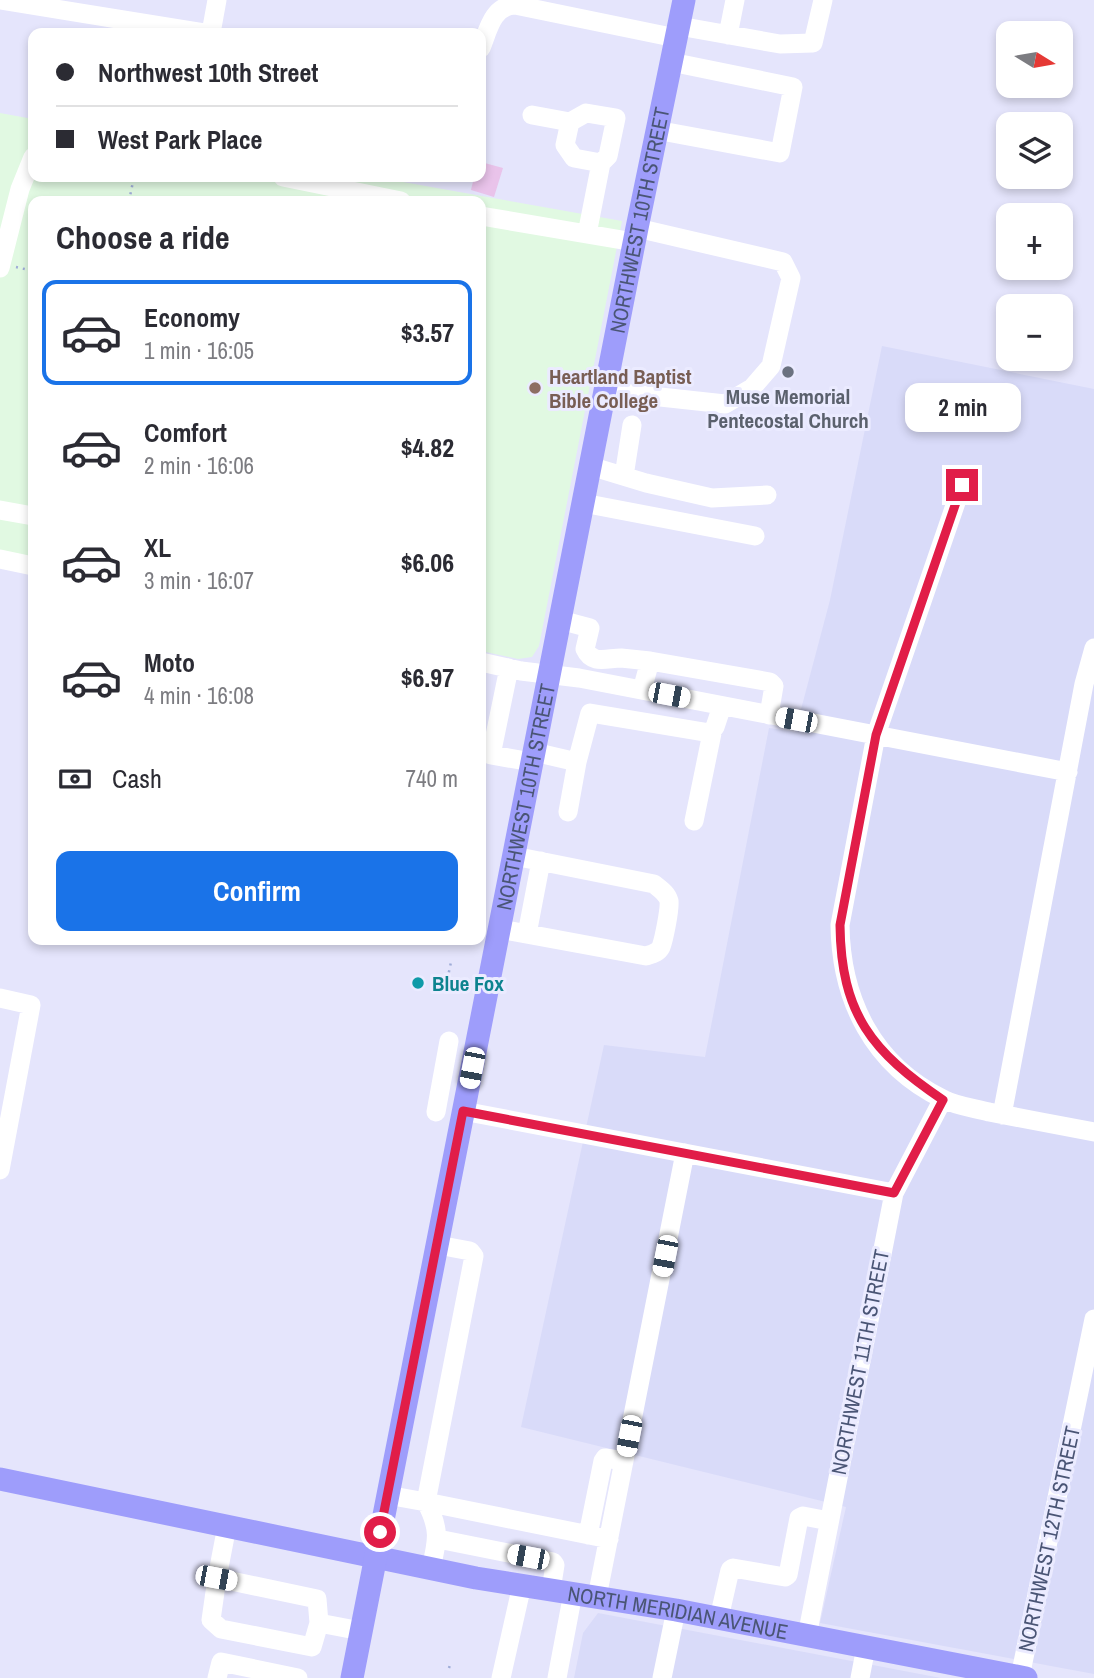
<!DOCTYPE html>
<meta charset="utf-8">
<style>
:root{--surface:#fff;--page:#f2f2f3;--text:#2b2b33;--muted:#7c7c81;--line:#e1e1e2;--accent:#1a73e8}
body{margin:0;font-family:"Archivo Narrow",sans-serif;background:var(--page);color:var(--text);height:100vh;display:flex;flex-direction:column;font-size:26px;white-space:nowrap}
*{box-sizing:border-box;margin:0}
p{font-size:23px;color:var(--muted)}
.icon{flex:none;width:38px;height:38px;fill:none;stroke:currentColor;stroke-width:2;stroke-linecap:round;stroke-linejoin:round}
.map{position:relative;flex:1;overflow:hidden}
.drawer{position:absolute;left:28px;top:196px;width:458px;height:749px;display:flex;flex-direction:column;background:var(--surface);border-radius:14px;box-shadow:0 4px 10px #0003}
.drawer>*{flex:none}
.guide{position:absolute;left:28px;top:28px;width:458px;height:154px;border-radius:14px;box-shadow:0 4px 10px #0003;display:grid;align-content:center;height:154px;padding:0 28px;background:var(--surface)}
.needle{width:46px;rotate:101deg}
.buttons{position:absolute;left:996px;top:21px;display:grid;gap:14px}
.buttons a{display:grid;place-items:center;width:77px;height:77px;border-radius:14px;background:var(--surface);box-shadow:0 4px 10px #0003;font-size:35px}
.end{position:absolute;width:32px;height:32px;margin:-16px;border:9px solid #e11d48;background:#fff;box-shadow:0 0 0 4px #fff}
.from{border-radius:50%}
.bubble{position:absolute;height:49px;border-radius:14px;background:var(--surface);box-shadow:0 4px 10px #0003;font-size:23px;font-weight:700;line-height:49px;text-align:center}
.car{position:absolute;width:21px;height:42px;margin:-21px -10px;border-radius:9px;box-shadow:0 0 5px 2px #0007;background:linear-gradient(#fff 24%,#345 0 40%,#fff 0 76%,#345 0 86%,#fff 0)}
.guide b{display:flex;align-items:center;gap:24px;height:66px;font-size:26px}
.guide b+b{border-top:2px solid var(--line)}
.guide i{width:18px;height:18px;background:var(--text)}
ul{padding:0;list-style:none}
li{display:flex;align-items:center;gap:21px;height:105px;margin:0 14px 10px;padding:0 14px;border:4px solid transparent;border-radius:14px}
li div{flex:1}
li b{display:block;font-size:26px}
li em{font-style:normal;font-weight:700}
li.current{border-color:var(--accent)}
li>.icon{width:63px;height:63px;stroke-width:1.5}
h2{padding:0 28px;font-size:32px;line-height:84px}
.pay{display:flex;align-items:center;gap:18px;height:77px;padding:0 28px;font-size:26px}
.pay p{margin-inline-start:auto}
.primary-button{display:flex;gap:14px;margin-top:auto;padding:14px 28px}
.primary-button a{flex:1;height:80px;border-radius:14px;background:var(--accent);color:#fff;font-size:28px;font-weight:700;line-height:80px;text-align:center}
.map>svg:first-child{display:block}
</style>
<div class="map">
<svg width="1094" height="1678" viewBox="0 0 1094 1678">
<rect width="100%" height="100%" fill="#e5e5fc"/>
<!-- residential -->
<path fill="#d9dbf9" d="M882,346L1094,389V1674L820,1623L846,1507L521,1427L604,1045L705,1057L769,728L795,732L830,600Z
M598,1613L941,1678H574L583,1633Z"/>
<!-- education -->
<path fill="#e1f9e2" d="M0,113L33,119V177H375L622,221L539,646L532,657L518,659L481,651V201H33V561L0,554Z"/>
<!-- green -->
<path fill="#e9c3ea" d="M481,162L503,168L494,197L471,190L474,177H481Z"/>
<g fill="none" stroke-linecap="round" stroke-linejoin="round">
<!-- path -->
<path stroke="#9facd7" stroke-width="2.5" stroke-dasharray="2 5" stroke-linecap="butt" d="M135,177L145,179
M242,199L248,201
M129,201L134,177
M16,267L33,271
M33,398V402
M446,986L451,962
M449,1668L450,1665"/>
<!-- minor -->
<path stroke="#fff" stroke-width="19" d="M0,0L204,33
M679,26L780,44L813,43L823,0
M211,33L217,0
M728,35L735,0
M481,48C488,31 492,6 515,5L676,38
M532,115L570,122L586,113L616,118L608,156L601,163L587,234
M570,122L565,145L574,158L601,163
M656,130L780,153L793,87L671,62
M283,177L401,201
M481,216L634,242
M0,268L20,189L33,157
M605,391L725,404L752,388L771,366L791,278L783,262L637,228
M590,466L646,483L712,498L767,495
M624,476L632,425
M962,485L876,735L840,925C841,1000 873,1065 943,1099C956,1106 974,1108 989,1112C1024,1119 1059,1125 1094,1132
M583,503L755,536
M0,510L33,516
M0,559L33,566
M560,620L590,628L585,649C592,665 607,658 621,658C630,659 640,660 650,661
M481,662L521,671L579,678L1068,772
M509,668L491,755L532,762
M642,690L650,661L770,682L774,686L769,715
M534,752L577,762L590,713L710,733L715,727L722,706
M568,812L577,762
M694,821L712,733
M500,929L646,956C652,954 658,953 661,947C664,939 670,909 669,901C667,893 660,889 654,884L514,856
M527,934L541,861
M0,998L31,1005L0,1170
M463,1111L894,1193
M436,1112L449,1041
M1002,1115L1084,684L1094,648
M387,1495L426,1502L474,1256L470,1251L438,1245
M426,1502L609,1539
M426,1502C440,1528 438,1540 431,1568
M227,1526L217,1578L317,1599L319,1623L361,1631
M588,1535L603,1461L605,1458L624,1461
M438,1539L553,1562L555,1565L551,1590
M217,1578L211,1620L221,1629L312,1647L319,1623
M597,1597L685,1153
M719,1618L730,1570L733,1568L785,1577L788,1575L799,1518L803,1516L829,1521
M807,1636L894,1193L943,1099
M1020,1677L1094,1319
M217,1678L221,1662L298,1678
M501,1678L522,1585
M557,1678L573,1593
M662,1678L676,1610
M860,1678L866,1647"/>
<!-- major -->
<g stroke="#9e9dfb" stroke-width="23">
<path id="s1" d="M0,1479L476,1578L676,1610L1026,1678"/>
<path id="s2" d="M352,1678L637,228L684,0"/>
</g>
</g>
<g fill="none" stroke-linecap="round" stroke-linejoin="round">
<!-- route -->
<path stroke="#e11d48" stroke-width="9" d="M380,1532L463,1111L894,1193L943,1100C872,1052 841,1014 840,925L876,735L962,485"/>
</g>
<!-- markers -->
<circle fill="#6b7280" stroke="#ebebff" stroke-width="2.5" cx="788" cy="372" r="7"/>
<circle fill="#8d6e63" stroke="#ebebff" stroke-width="2.5" cx="535" cy="388" r="7"/>
<circle fill="#0f9aa8" stroke="#ebebff" stroke-width="2.5" cx="418" cy="983" r="7"/>
<g text-anchor="middle" dominant-baseline="central" stroke-width="6" stroke-linejoin="round" paint-order="stroke">
<!-- street labels -->
<g font-size="21" fill="#4a5575" stroke="#ebebff">
<text stroke="none"><textPath href="#s2" startOffset="1486">NORTHWEST 10TH STREET</textPath></text>
<text stroke="none"><textPath href="#s2" startOffset="898">NORTHWEST 10TH STREET</textPath></text>
<text transform="translate(860 1362) rotate(-79)">NORTHWEST 11TH STREET</text>
<text transform="translate(1049 1539) rotate(-78)">NORTHWEST 12TH STREET</text>
<text stroke="none"><textPath href="#s1" startOffset="691">NORTH MERIDIAN AVENUE</textPath></text>
</g>
<!-- education labels -->
<g font-size="21" font-weight="bold" fill="#785e54" stroke="#ebebff" text-anchor="start">
<text x="549" y="376">Heartland Baptist<tspan x="549" dy="24">Bible College</tspan></text>
</g>
<!-- worship labels -->
<g font-size="21" font-weight="bold" fill="#5b616d" stroke="#ebebff">
<text x="788" y="396">Muse Memorial<tspan x="788" dy="24">Pentecostal Church</tspan></text>
</g>
<!-- culture labels -->
<g font-size="21" font-weight="bold" fill="#0d838f" stroke="#ebebff" text-anchor="start">
<text x="432" y="983">Blue Fox</text>
</g>
</g>
</svg>
<div class="buttons">
<a><svg class="needle" viewBox="-14 -14 28 28"><path d="M0-13l5 13h-10z" fill="#e53935"/><path d="M0 13l5-13h-10z" fill="#7c7c81"/></svg></a>
<a><svg class="icon" aria-label="layers" viewBox="0 0 24 24"><path d="M12 4l9 5-9 5-9-5zM3 14l9 5 9-5"/></svg></a>
<a>+</a>
<a>−</a>
</div>
<i class="end from" style="left:380px;top:1532px"></i>
<i class="end" style="left:962px;top:485px"></i>
<div class="bubble" style="left:905px;top:383px;width:116px">2 min</div>
<i class="car" style="left:669px;top:695px;rotate:101deg"></i>
<i class="car" style="left:796px;top:720px;rotate:281deg"></i>
<i class="car" style="left:472px;top:1068px;rotate:191deg"></i>
<i class="car" style="left:665px;top:1256px;rotate:191deg"></i>
<i class="car" style="left:629px;top:1436px;rotate:191deg"></i>
<i class="car" style="left:528px;top:1557px;rotate:281deg"></i>
<i class="car" style="left:216px;top:1578px;rotate:101deg"></i>
<div class="guide">
<b><i class="from"></i>Northwest 10th Street</b>
<b><i></i>West Park Place</b>
</div>
<section class="drawer">
<h2>Choose a ride</h2>
<ul>
<li class="current"><svg class="icon" aria-label="car" viewBox="0 0 24 24"><path d="M5 17H2v-5l4-1 3-4h7l3 4 3 1v5h-3M9 17h6M6 11h13"/><circle cx="7" cy="17" r="2"/><circle cx="17" cy="17" r="2"/></svg><div><b>Economy</b><p>1 min · 16:05</p></div><em>$3.57</em></li>
<li><svg class="icon" aria-label="car" viewBox="0 0 24 24"><path d="M5 17H2v-5l4-1 3-4h7l3 4 3 1v5h-3M9 17h6M6 11h13"/><circle cx="7" cy="17" r="2"/><circle cx="17" cy="17" r="2"/></svg><div><b>Comfort</b><p>2 min · 16:06</p></div><em>$4.82</em></li>
<li><svg class="icon" aria-label="car" viewBox="0 0 24 24"><path d="M5 17H2v-5l4-1 3-4h7l3 4 3 1v5h-3M9 17h6M6 11h13"/><circle cx="7" cy="17" r="2"/><circle cx="17" cy="17" r="2"/></svg><div><b>XL</b><p>3 min · 16:07</p></div><em>$6.06</em></li>
<li><svg class="icon" aria-label="car" viewBox="0 0 24 24"><path d="M5 17H2v-5l4-1 3-4h7l3 4 3 1v5h-3M9 17h6M6 11h13"/><circle cx="7" cy="17" r="2"/><circle cx="17" cy="17" r="2"/></svg><div><b>Moto</b><p>4 min · 16:08</p></div><em>$6.97</em></li>
</ul>
<div class="pay"><svg class="icon" aria-label="cash" viewBox="0 0 24 24"><path d="M3 7h18v10H3z"/><circle cx="12" cy="12" r="2"/></svg>Cash<p>740 m</p></div>
<div class="primary-button"><a>Confirm</a></div>
</section>
</div>
